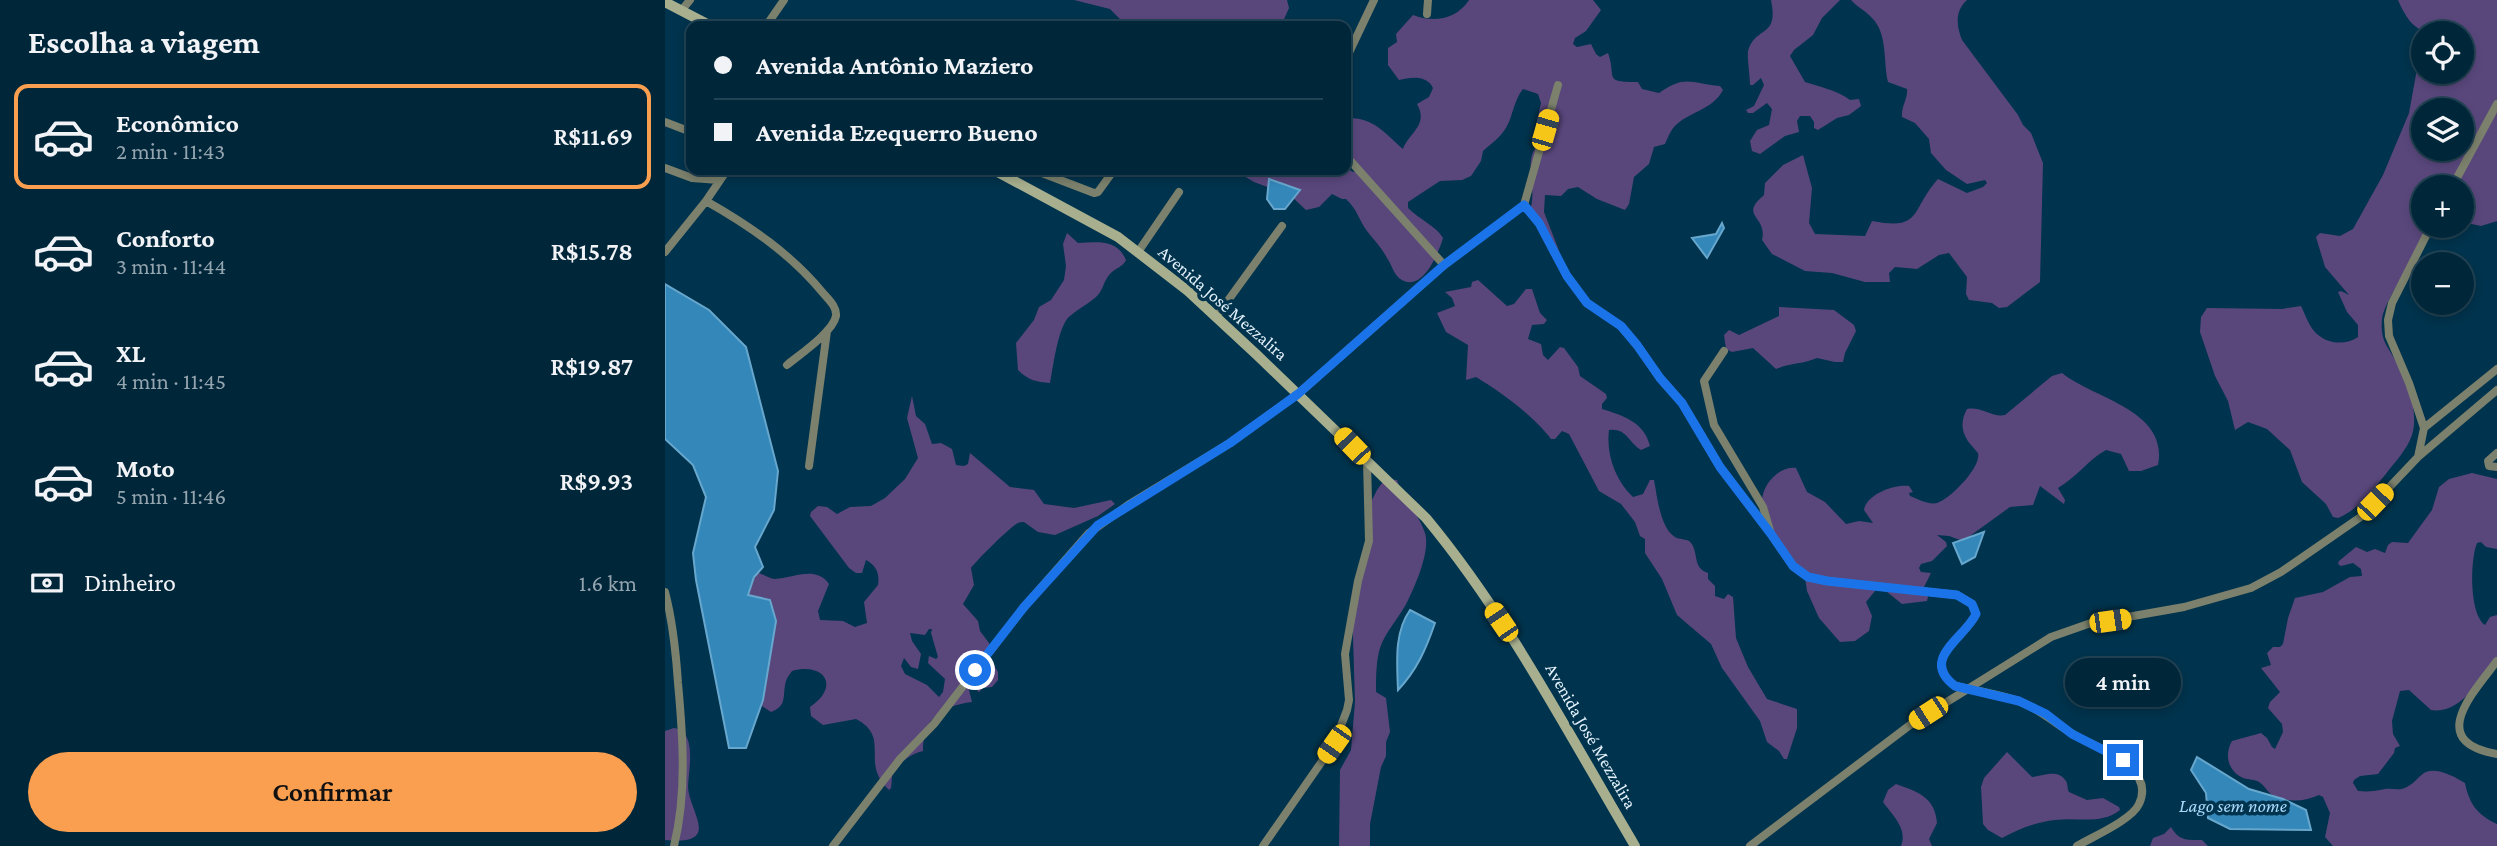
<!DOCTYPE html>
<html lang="pt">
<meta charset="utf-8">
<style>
:root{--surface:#00263a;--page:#0a2e42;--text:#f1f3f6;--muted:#95a5af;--line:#224354;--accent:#fa9f4f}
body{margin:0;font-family:"Crimson Pro",serif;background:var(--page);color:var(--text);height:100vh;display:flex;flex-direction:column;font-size:26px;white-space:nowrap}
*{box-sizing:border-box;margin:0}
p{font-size:23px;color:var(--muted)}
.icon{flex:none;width:38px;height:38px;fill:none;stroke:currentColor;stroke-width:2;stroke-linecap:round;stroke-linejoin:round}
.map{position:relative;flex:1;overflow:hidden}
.sheet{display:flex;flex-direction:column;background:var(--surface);width:665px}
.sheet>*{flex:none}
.hud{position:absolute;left:21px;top:21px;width:665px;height:154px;border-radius:14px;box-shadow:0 4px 10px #0003,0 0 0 2px var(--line);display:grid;align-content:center;height:154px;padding:0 28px;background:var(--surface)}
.tools{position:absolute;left:1746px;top:21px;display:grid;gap:14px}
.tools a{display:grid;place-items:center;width:63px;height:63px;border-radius:50%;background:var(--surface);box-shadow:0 4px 10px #0003,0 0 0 2px var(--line);font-size:35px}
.end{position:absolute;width:32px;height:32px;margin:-16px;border:9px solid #1a73e8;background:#fff;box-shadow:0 0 0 4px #fff}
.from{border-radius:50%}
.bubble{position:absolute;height:49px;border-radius:24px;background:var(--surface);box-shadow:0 4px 10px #0003,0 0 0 2px var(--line);font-size:23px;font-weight:600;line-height:49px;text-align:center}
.car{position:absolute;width:21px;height:42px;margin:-21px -10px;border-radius:9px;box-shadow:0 0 5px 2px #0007;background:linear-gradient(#f5c518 24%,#345 0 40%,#f5c518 0 76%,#345 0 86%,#f5c518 0)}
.hud b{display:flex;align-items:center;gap:24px;height:66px;font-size:26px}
.hud b+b{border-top:2px solid var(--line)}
.hud i{width:18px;height:18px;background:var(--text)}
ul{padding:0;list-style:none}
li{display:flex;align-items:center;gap:21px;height:105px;margin:0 14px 10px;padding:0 14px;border:4px solid transparent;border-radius:14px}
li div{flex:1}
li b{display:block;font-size:26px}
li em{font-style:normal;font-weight:600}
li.active{border-color:var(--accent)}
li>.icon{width:63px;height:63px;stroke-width:1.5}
h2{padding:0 28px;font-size:32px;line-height:84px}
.pay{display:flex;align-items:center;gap:18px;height:77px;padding:0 28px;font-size:26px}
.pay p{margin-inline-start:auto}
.action{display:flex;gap:14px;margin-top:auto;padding:14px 28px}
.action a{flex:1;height:80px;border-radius:42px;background:var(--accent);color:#111;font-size:28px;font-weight:600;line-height:80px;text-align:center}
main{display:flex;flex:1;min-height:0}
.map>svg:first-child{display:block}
</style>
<main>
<section class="sheet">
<h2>Escolha a viagem</h2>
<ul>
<li class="active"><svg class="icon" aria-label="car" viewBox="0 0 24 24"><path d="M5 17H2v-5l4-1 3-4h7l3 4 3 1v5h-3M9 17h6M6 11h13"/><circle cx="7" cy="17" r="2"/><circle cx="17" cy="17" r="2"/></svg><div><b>Econômico</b><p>2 min · 11:43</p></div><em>R$11.69</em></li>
<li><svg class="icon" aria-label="car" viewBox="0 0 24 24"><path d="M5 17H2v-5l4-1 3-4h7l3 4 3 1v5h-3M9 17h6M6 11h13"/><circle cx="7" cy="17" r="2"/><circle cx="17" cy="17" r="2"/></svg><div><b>Conforto</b><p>3 min · 11:44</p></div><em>R$15.78</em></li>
<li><svg class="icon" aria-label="car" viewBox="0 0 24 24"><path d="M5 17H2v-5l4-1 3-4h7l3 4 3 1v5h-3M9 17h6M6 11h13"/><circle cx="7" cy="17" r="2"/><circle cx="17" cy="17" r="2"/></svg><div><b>XL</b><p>4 min · 11:45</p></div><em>R$19.87</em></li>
<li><svg class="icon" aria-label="car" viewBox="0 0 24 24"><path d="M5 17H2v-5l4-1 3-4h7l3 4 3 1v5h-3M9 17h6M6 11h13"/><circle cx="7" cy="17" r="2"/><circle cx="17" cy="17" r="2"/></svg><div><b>Moto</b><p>5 min · 11:46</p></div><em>R$9.93</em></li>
</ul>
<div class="pay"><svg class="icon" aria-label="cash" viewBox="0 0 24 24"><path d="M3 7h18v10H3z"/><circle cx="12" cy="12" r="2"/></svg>Dinheiro<p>1.6 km</p></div>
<div class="action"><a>Confirmar</a></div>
</section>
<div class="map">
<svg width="1832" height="846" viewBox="0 0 1832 846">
<rect width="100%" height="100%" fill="#00334d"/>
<!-- green -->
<path fill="#59477c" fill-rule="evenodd" d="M409,0H622L624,8L616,26H521L482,22L474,26H466L457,21L445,9Z
M804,0H928L936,10L921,31L910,38L908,44L912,47L926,44L931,54L935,57L943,53C952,78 937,82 973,82L977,89L994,93C1021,74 1026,84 1055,86L1058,90C1048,109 1027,111 1012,124C1006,129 1003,137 1000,144L989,147L984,164L969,177L964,204L960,210L932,199L913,187L903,189L896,196L880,195L879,212L896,256L866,207C870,191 864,176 866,160C867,150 875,143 875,133L870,129L876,103L873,94L858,89C849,100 848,115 842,126C836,137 827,143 818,151L816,161L806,176L797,180L775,181L743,202V208C754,219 771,226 778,238C774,252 758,292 737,280C729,276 727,265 722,258C717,248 709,240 702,231C694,220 692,209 681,199H677L667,194L654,207L641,210L626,196L589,182L569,170H681V168L688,172L693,171L681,144L682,118C708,117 720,133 738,149C744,133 764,125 752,104L764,97L768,88C762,75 746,77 734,80L723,65V48L732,42L731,34L748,15C768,23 791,20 804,0Z
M1106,0H1175L1157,18L1148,35L1129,50L1125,56L1140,82C1155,87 1172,90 1185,100L1194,99L1196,106L1184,115L1172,118L1153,130L1149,128V122L1145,116H1135L1132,121L1134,132L1120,136L1095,154L1087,151L1085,141L1092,130L1104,125L1107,109L1102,103L1088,113H1083L1081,110L1089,106L1099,85L1096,78L1088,85H1085C1085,76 1082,58 1083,51C1091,25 1114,39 1106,0Z
M1186,0H1302C1290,11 1291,25 1297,40L1353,115L1358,125L1366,133L1378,163L1375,282L1342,307L1334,308L1327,303L1304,300L1301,294L1302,277L1284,253L1274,255L1252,269L1230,267L1224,273L1225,282H1200L1167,273L1140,271L1107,254L1097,240C1103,216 1073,217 1099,195L1100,183L1118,165L1138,155L1147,188L1144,223L1150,234L1200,236L1207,221C1258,231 1245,210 1273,179L1302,193L1318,187L1322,183L1320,180L1302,184L1281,170L1266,153L1264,139L1250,123L1237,117C1236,106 1243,99 1242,89L1223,82C1218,61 1223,34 1207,18C1201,11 1192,7 1186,0Z
M1733,0H1832V221L1816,226L1797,222V187H1759V226H1770C1758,245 1719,300 1717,319C1715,341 1722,345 1732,363C1743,382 1754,413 1747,435C1742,450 1729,463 1720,475C1707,491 1693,510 1673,518L1668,517L1661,504L1637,482L1625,450L1602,429L1583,422L1570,430L1563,401L1550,376L1535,332L1536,317L1542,308L1617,309L1636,306C1640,314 1644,326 1650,332C1661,344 1680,346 1693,337V325L1682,312L1673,292L1676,291L1684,295L1660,267L1651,237L1655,233L1675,236L1688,229L1718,175L1744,113L1754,58L1759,49V72H1797V33C1761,33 1749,37 1733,0ZM1759,110H1797V149H1759Z
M402,233L413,243C433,242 452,239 461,260C457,268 450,268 445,274C439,280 438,291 431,297C423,304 413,309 405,316C393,325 388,368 385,383C371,382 363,380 353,370L351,343L369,320L374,307L386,300L399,280L401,266L398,244Z
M813,280L842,306L849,304L861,289H867L875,313L882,320L879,324L867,325L863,339L876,344L878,355L883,360L895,347L899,348L913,367L915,376L941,394L942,398L937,404V409C959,416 979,422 985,446L976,450C963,442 962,428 944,430C941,454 950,480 968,497L978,494L985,480H989C992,495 995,528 1010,537C1017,541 1024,537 1028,546C1033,558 1029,568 1043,573V579L1050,586V596L1059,599L1063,594L1068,597L1071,638L1083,667L1102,699L1132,709V728L1122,759H1119L1114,751L1102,742L1095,721L1057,668L1046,644L1012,615L997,579L980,553V539L975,536L970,522L956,504L934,491L904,434L897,431L890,439H886C870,417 836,392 811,377L801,380L803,345L781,332L772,313L790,306L787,298L780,292L806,287L807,282Z
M1114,307L1169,310L1189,325L1191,331L1180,353L1178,362H1170L1152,358C1139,364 1124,363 1111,369L1088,348L1067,352L1061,349L1059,335L1064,330L1074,335L1114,316Z
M1397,373C1429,399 1504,410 1493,465L1476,471H1464L1456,454L1441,450C1423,460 1412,477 1393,488L1400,500L1399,504L1375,486L1368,505L1345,507L1298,541L1284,536L1272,535L1281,542L1282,546L1267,561L1256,564L1254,568L1256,572L1266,573L1258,589L1263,597L1262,601L1237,604L1211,583H1206L1210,591L1201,602L1207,616L1204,631L1190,641L1175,642L1154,618L1142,591L1140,577L1114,545L1097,500C1098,484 1114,466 1131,468L1142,492L1160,502L1181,524L1194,521L1208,523L1199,510C1202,494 1229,484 1244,486L1248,492L1244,493L1245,496C1253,499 1263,505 1272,503C1284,500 1317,467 1313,453C1312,452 1307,446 1306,445C1296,433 1295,422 1302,409C1316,406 1328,418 1340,415L1387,376Z
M247,396L251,416L260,424L267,444L276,443L287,449L291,465L299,466L303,464L305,453L345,487L369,490L379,504L409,508L446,500L450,504L433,516L390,535L373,532L359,522C357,522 354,522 353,523C347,525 311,561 306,568L309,585L298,604L313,621L315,631L324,643L326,661L333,672V680L327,687L318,688L314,692L306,685L304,690L307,702C276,706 258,718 258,751C245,754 240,761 228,767L226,788L224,790C194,762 227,738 191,719L158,725L146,716L145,707C176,686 159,662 127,671C125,674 122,677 121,681C117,695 123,706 106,712L97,706L94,699L82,596L87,577L94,573C99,575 105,579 110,579C128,578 151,565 164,584L153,611L155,620L178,621L190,627L202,623L199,602L213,585C215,574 211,565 201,560L197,573H191L184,568L145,516L146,512L153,506L162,507L172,514L185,507L206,506L220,498L240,479L253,458L242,418ZM264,629H267L266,633L273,657L271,659L264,656L263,663L280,679L278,692L274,697L262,685L240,674L236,666L239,658L246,667L253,669L256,654L247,641L245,633L260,635Z
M1807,473L1832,479V549L1821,547L1816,542L1812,543C1805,560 1804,614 1820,625L1825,617L1832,615V660C1814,679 1796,715 1766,710L1744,690L1735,691L1727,721L1728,734L1735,746L1730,748L1729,753L1713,774L1695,776L1689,780L1688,783L1693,791C1704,792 1710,791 1720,789C1726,788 1731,790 1737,789C1747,786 1751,779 1759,773C1771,766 1790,777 1800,783C1804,803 1812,815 1832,824V846H1668L1660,837L1665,813L1658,797L1654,795C1639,802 1621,803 1606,794C1602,791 1599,785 1594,782C1590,779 1583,780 1578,778C1563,771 1559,755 1567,741L1596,733L1602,738L1607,747L1610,749L1618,732L1617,724L1603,708L1605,702L1615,692L1596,668L1606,665L1602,653L1608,647H1615L1618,644L1623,618L1630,598L1658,592L1685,577L1697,576L1696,569L1688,563L1676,566L1673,564L1674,561L1691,547L1702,552L1710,549L1720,553L1723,545L1727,542L1743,543L1767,510L1774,487L1784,479Z
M720,479L732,480C738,499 754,514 760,533C766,551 749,589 740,606C732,620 720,633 715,648C711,661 711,678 711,692L721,698L725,732L721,742V756L716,767L705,824V846H674L675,770L686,750L690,702L687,603L696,583L707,500L712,490Z
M9,728C32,731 24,768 23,786C23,811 59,846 0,840V731Z
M1342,752L1367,777C1377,776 1393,768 1401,781C1403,784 1402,789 1404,792L1422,800L1438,798L1454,807L1455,810C1436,825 1414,817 1390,820C1371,822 1354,829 1337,838L1323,830L1318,824L1316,787L1319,778Z
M1231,784C1253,792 1270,797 1272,823L1264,839L1267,846H1236C1243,828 1227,815 1218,802L1223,790Z
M1506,827C1514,841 1522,840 1537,840L1543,846H1485L1488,838L1499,834Z"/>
<!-- water -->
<path fill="#3387b9" stroke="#68a7cd" stroke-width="2" d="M604,179L635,190L620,209H609L602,199Z
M1057,223L1059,228L1042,258L1027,238L1051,234Z
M0,284L44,310L81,347L113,471L109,510L90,547L98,567L89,577L83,595L105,600L111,621L98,700L81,748H64L31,580L28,553L41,497L28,465L0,439Z
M1319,532L1310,557L1297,564L1288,543Z
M745,610L770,623C761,649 752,670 733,690C732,662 729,633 745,610Z
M1532,757L1584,789L1618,799L1641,810L1646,830L1565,829L1543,818L1541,793L1526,770Z"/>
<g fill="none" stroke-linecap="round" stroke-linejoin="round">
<!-- minor -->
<path stroke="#7b816c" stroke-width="8" d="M16,11L25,0
M762,14L763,0
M101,26L119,0
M681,59L709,0
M0,122L26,132
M681,156L779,265
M0,168L27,178L54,180
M369,170L429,193L433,192L449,170
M1787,187L1832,104
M41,201C85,226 126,254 158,293C164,300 172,307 171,316C168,332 134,355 122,365
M859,205L874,223L902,276L922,303L956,326L972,345L995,378L1017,403L1055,467L1101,527
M859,205L893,85
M0,252L41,201L62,170
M473,252L514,192
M551,317L617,226
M1059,351L1039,381L1049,425L1098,507L1106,534L1128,566L1143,577L1162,581L1292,595L1307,604L1311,614C1300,638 1254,659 1290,686C1311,690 1333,694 1353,701C1374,708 1389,723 1408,734C1430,748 1492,766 1474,804C1467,820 1427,837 1412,846
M1759,428L1832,369
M1832,453L1823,461L1824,466L1832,467
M1753,457L1832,390
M144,466L162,331
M0,592C8,622 11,653 13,683C18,737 22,793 9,846
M1832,661C1806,695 1762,742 1832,754
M168,846L235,759L269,724L359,607L424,533L463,505L565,443L633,394L779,265L859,205
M598,846L669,744L682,710L684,700L680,654L693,581L704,541L702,461
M1085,846L1245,725L1386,637L1423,624L1519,607L1586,588L1616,572L1697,516L1753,457L1759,428L1744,383L1724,336L1723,320L1727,303L1766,226"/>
<!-- secondary -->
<path stroke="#a7af8e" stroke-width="10" d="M0,2L46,26
M329,170L453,237L523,291L592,355L761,518C844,618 904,735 970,846"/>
</g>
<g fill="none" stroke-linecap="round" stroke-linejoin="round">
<!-- route -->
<path stroke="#1a73e8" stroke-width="9" d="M310,670L359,607L433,525L565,443L633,394L779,265L859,205L874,223L902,276L922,303L956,326L972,345L995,378L1017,403L1055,467L1106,534L1128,566L1143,577L1162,581L1292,595L1307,604L1311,614C1300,638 1254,659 1290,686L1354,701L1381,714L1407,734L1458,760"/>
</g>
<g text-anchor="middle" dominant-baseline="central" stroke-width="7" stroke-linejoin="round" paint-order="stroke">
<!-- street labels -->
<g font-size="18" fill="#e3f1fb" stroke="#00334d">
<text transform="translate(558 303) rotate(41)">Avenida José Mezzalira</text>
<text transform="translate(926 736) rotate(60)">Avenida José Mezzalira</text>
</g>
<!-- water labels -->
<g font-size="19" font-style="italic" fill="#aad9fa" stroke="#00334d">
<text x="1568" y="805">Lago sem nome</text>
</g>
</g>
</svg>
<div class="tools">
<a><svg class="icon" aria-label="locate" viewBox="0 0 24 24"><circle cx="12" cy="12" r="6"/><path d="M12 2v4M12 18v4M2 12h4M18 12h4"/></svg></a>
<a><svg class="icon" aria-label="layers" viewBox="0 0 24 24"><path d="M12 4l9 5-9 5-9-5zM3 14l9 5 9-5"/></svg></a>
<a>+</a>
<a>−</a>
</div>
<i class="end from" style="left:310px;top:670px"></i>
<i class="end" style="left:1458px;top:760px"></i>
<div class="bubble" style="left:1400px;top:658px;width:116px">4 min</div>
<i class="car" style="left:880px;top:130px;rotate:16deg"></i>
<i class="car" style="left:687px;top:446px;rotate:316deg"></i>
<i class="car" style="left:1710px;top:502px;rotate:44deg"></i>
<i class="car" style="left:1445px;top:621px;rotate:82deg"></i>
<i class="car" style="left:836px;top:622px;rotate:326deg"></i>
<i class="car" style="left:1263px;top:713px;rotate:237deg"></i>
<i class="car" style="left:669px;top:744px;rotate:215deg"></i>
<div class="hud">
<b><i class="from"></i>Avenida Antônio Maziero</b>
<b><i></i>Avenida Ezequerro Bueno</b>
</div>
</div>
</main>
